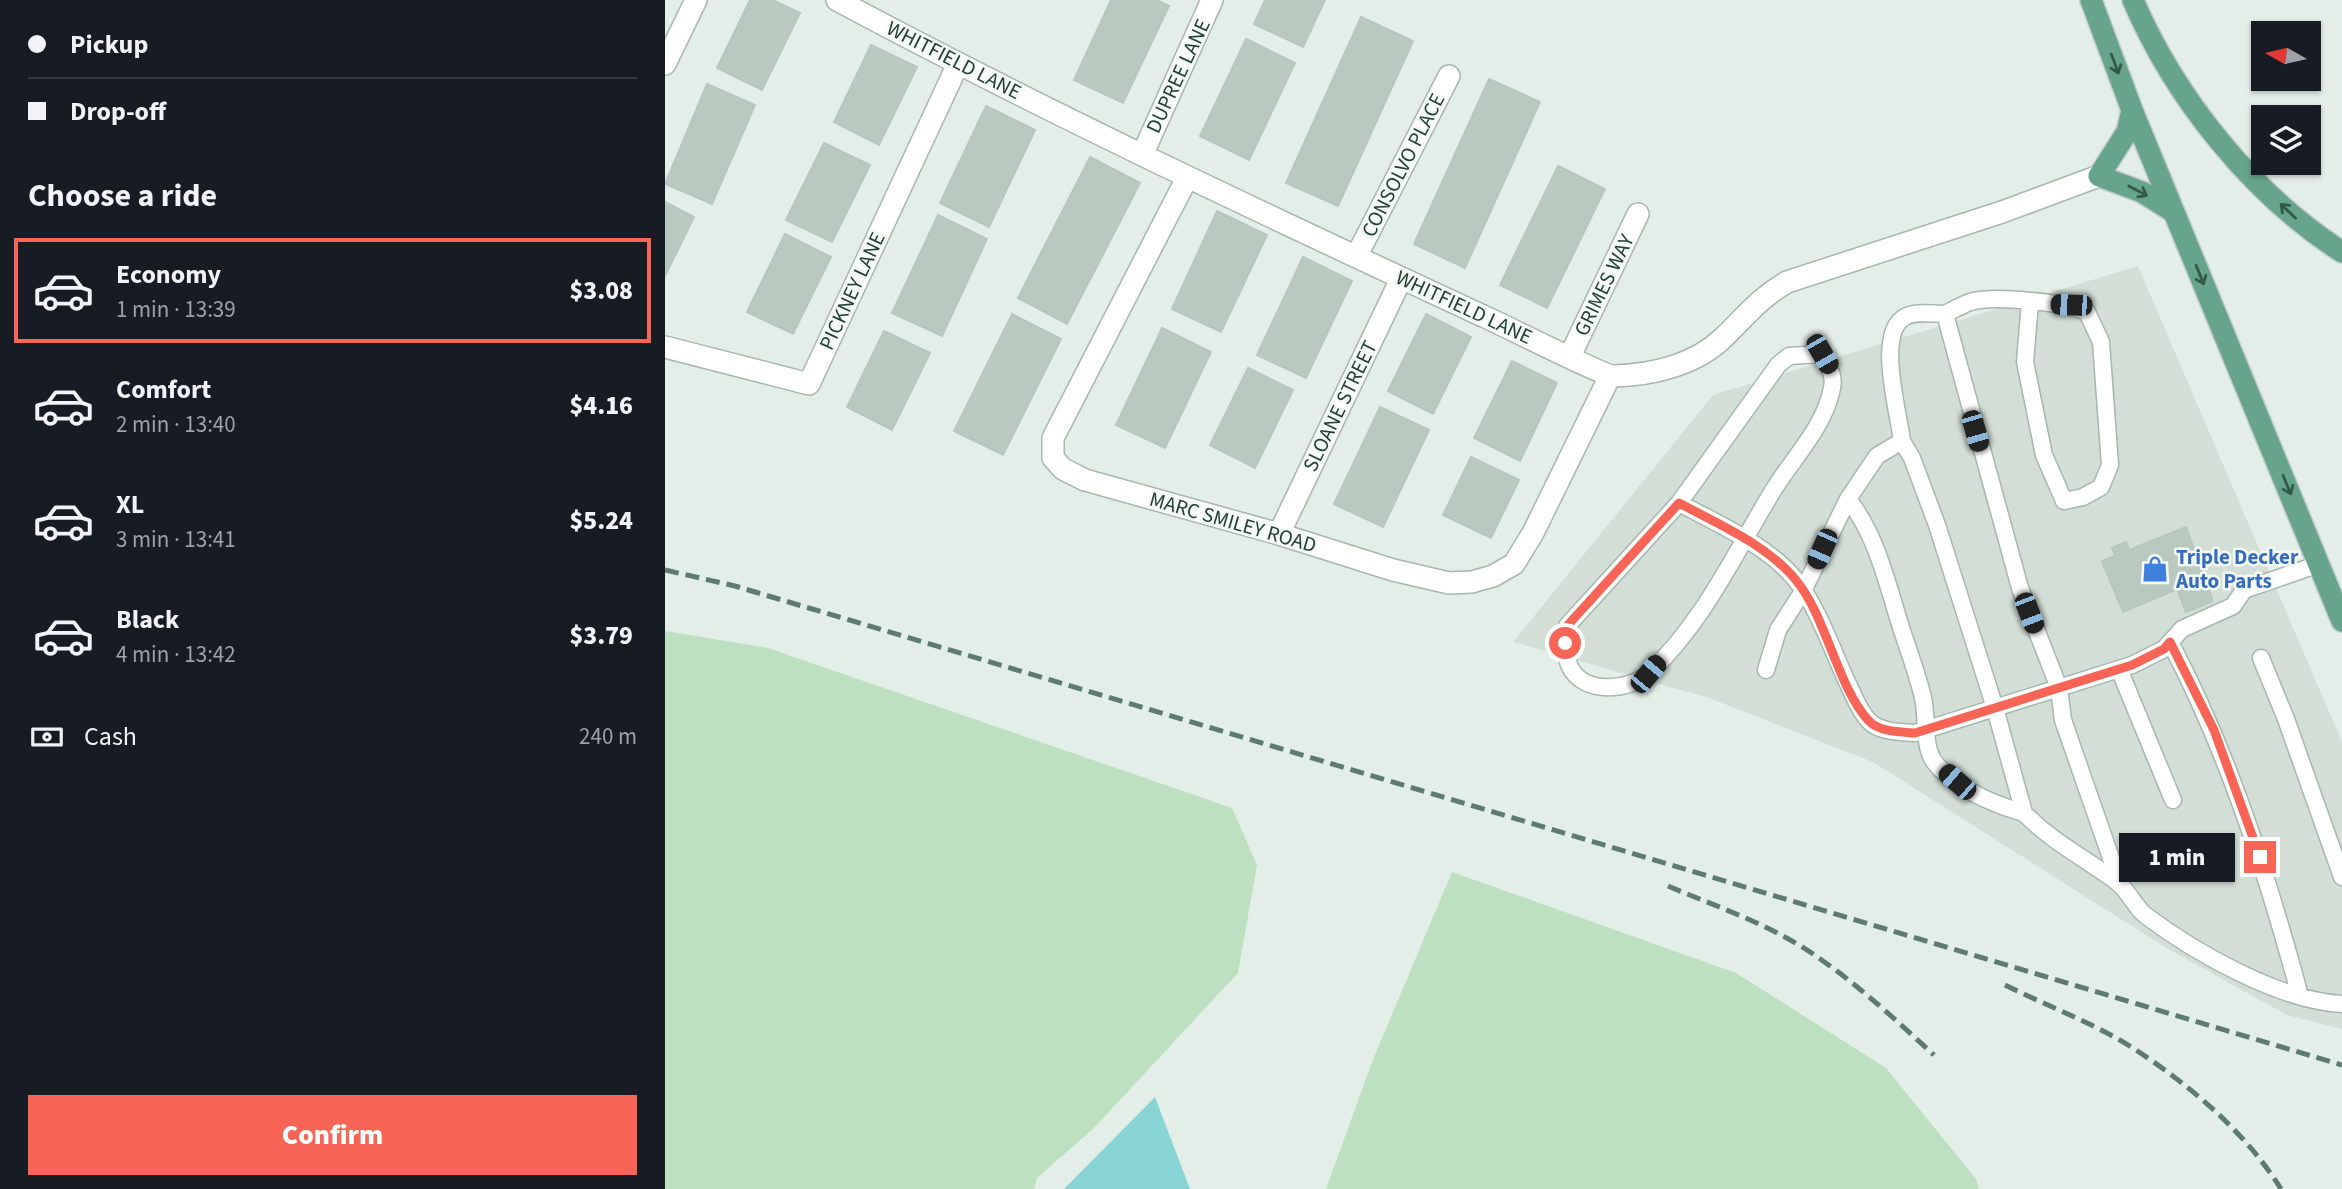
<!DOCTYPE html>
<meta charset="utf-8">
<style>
:root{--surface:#171b24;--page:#20242c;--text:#f1f3f6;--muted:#9ea1a6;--line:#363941;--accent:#f86557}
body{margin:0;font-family:"Source Sans 3",sans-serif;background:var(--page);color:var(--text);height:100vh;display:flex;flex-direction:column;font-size:26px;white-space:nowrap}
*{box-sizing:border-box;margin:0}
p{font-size:23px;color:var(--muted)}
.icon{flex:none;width:38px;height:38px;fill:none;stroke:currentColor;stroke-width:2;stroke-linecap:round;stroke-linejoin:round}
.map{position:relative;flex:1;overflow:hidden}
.panel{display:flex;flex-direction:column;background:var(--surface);width:665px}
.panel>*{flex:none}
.hud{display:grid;align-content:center;height:154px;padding:0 28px;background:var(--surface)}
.needle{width:46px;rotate:278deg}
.fabs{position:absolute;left:1586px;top:21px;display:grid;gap:14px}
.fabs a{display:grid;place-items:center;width:70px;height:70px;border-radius:0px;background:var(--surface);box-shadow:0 2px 5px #0004;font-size:35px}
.end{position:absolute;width:32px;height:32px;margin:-16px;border:9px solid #f86557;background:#fff;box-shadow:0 0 0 4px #fff}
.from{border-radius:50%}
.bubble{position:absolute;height:49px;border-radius:0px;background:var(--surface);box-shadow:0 2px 5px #0004;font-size:23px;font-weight:800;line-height:49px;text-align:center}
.car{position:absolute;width:21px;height:42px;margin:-21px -10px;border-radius:9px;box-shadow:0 0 5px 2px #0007;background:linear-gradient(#222 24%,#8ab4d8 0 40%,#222 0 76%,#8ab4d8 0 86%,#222 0)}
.hud b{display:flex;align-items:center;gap:24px;height:66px;font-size:26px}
.hud b+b{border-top:2px solid var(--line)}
.hud i{width:18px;height:18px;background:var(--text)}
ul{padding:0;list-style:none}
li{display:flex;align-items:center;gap:21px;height:105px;margin:0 14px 10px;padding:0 14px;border:4px solid transparent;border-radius:0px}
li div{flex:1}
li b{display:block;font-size:26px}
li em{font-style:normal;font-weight:800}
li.on{border-color:var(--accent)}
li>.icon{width:63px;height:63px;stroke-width:1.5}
h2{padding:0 28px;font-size:32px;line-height:84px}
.pay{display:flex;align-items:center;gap:18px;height:77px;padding:0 28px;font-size:26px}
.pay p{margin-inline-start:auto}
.cta{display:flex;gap:14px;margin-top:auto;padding:14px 28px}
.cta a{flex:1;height:80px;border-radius:0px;background:var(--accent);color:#fff;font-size:28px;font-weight:800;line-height:80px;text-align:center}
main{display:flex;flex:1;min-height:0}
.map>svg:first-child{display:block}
</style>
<main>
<section class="panel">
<div class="hud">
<b><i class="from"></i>Pickup</b>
<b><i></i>Drop-off</b>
</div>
<h2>Choose a ride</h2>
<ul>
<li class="on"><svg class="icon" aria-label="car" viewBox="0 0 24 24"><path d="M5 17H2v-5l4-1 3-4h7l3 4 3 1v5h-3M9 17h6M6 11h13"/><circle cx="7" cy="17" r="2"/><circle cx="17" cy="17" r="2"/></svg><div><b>Economy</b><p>1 min · 13:39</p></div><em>$3.08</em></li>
<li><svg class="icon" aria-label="car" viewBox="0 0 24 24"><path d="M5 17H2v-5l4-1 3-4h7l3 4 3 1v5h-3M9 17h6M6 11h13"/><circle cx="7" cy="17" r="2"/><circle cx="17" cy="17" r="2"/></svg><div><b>Comfort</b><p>2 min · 13:40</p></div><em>$4.16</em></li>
<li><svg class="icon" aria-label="car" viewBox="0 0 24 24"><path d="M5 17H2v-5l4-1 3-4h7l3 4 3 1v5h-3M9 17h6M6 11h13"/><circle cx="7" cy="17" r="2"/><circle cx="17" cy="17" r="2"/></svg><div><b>XL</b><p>3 min · 13:41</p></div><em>$5.24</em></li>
<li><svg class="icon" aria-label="car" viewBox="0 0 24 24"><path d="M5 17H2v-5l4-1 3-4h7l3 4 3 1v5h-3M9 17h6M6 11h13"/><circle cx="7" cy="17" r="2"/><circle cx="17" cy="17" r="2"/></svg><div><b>Black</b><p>4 min · 13:42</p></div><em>$3.79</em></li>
</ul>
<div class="pay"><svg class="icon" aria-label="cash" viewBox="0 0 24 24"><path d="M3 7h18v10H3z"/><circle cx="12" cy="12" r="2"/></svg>Cash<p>240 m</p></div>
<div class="cta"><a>Confirm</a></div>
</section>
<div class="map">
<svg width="1677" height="1189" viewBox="0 0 1677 1189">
<rect width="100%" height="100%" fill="#e4eee8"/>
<!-- built -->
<path fill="#d2ded6" d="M1473,266L1677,742V1029L1622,1015L1503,949L1208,762L1044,698L848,642L1048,395Z"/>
<!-- green -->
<path fill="#bce0c0" d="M0,631L103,648L567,808L592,865L573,973L428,1129L372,1178L369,1189H0Z
M787,872L1071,973L1221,1068L1311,1179L1314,1189H661L707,1062Z"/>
<!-- water -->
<path fill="#89d5d5" d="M490,1097L525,1189H399Z"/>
<!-- building -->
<path fill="#b9c9c0" stroke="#b6c8bd" stroke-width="2" d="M85,0H108L135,13L97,90L52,68Z
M446,0H492L504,6L458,103L409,80Z
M600,0H660L638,47L589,24Z
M696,17L748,41L673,206L621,183Z
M581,39L630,63L584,160L535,136Z
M206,45L252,67L214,145L169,122Z
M824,79L875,102L800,268L749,244Z
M42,84L90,105L47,204L0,184Z
M321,106L370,130L324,227L275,203Z
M159,143L205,165L167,242L121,220Z
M425,157L475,183L402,324L353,298Z
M893,166L940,189L882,308L835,285Z
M0,202L29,217L0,276Z
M552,211L602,235L556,332L507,309Z
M273,215L322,239L277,336L227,313Z
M120,234L166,257L128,334L82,312Z
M638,257L687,281L641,378L592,355Z
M347,314L396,339L338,455L289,431Z
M761,314L806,337L768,414L723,391Z
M497,328L546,352L500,448L451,425Z
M219,331L265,353L227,430L182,407Z
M847,361L892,383L855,461L809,438Z
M583,368L628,390L590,468L545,445Z
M715,407L764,430L718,527L669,504Z
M806,457L854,480L826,538L778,515Z
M1521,527L1548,601L1521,612L1512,589L1458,612L1437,561L1450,556L1447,548L1461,542L1464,550Z"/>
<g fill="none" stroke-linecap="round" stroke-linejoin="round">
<!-- service casing -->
<g stroke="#a6b7ae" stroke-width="19">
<path id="service" d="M1365,302L1360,362L1379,455L1399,501L1418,497L1436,487L1445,465L1436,342L1422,312C1399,302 1329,295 1305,302C1297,305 1288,310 1280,314L1355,588L1394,688L1398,720L1455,884
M1237,441C1234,414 1212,338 1237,319C1247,310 1267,314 1280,314
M1014,503L1113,365L1124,356L1157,354C1163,366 1170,375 1167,388C1160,426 1129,457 1109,489C1071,551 1039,622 984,673C965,691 919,695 905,667C899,655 900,639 902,626L1014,503C1053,524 1102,545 1130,579C1152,605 1168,652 1183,684C1189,696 1194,711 1204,721C1214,732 1236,732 1250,733L1467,665L1499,649L1517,629L1568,606L1579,590L1654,564
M1505,642C1564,754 1602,874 1635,996
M1596,658L1621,719L1677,877
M1454,669L1508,800
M1101,670L1113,630L1138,591L1183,499L1212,456L1237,441L1247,458L1272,525L1330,708L1359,813C1328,804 1293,790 1271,764C1257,748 1263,718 1258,698C1252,672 1242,647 1234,621C1221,579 1211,535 1183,499
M1359,813C1387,842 1420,858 1452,882C1464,891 1469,906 1480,915C1529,952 1615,1001 1677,1004"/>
</g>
<!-- minor casing -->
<g stroke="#a6b7ae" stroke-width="24">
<path id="minor" d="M172,0C383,113 601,215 818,316C837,324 938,376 949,376C987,375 1030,365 1058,338C1083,314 1092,300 1122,282L1337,212L1434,176
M0,64L31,0
M478,153L547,0
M522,178L388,438V458L398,469L420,480L614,534L728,570L784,583L807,582L828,576L849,564L868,533L945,376
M692,255L784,76
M0,347L144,384L293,64
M905,356L973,214
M614,534L736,279"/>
</g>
<!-- primary casing -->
<g stroke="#c1cac6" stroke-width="24">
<path id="primary" d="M1426,0L1467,110L1677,621
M1468,0C1510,98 1587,194 1677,252
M1467,110L1462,132L1434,176L1477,192L1509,212"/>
</g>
<!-- service -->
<use href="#service" stroke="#fff" stroke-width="16"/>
<!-- minor -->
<use href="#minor" stroke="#fff" stroke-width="21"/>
<!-- primary -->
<use href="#primary" stroke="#66a58b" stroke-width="21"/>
<!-- rail -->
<path stroke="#5d7c6f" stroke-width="5" stroke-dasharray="14 7" stroke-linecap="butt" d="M0,570L70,586L1677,1065
M1003,886C1055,908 1112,927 1158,961C1198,989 1234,1023 1269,1055
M1340,985C1384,1007 1434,1025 1474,1052C1528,1088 1582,1134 1616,1189"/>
</g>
<!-- one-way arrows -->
<defs><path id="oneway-shaft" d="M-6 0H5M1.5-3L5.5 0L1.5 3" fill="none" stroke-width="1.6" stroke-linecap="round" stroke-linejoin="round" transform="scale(1.75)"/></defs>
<g stroke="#335a49">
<use href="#oneway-shaft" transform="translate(1450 64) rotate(70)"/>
<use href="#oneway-shaft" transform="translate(1473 191) rotate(28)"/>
<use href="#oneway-shaft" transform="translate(1623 211) rotate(-136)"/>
<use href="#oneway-shaft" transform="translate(1535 275) rotate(68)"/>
<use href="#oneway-shaft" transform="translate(1622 485) rotate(68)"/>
</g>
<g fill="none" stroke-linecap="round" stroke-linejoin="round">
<!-- route -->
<path stroke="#f86557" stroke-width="9" d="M900,643L902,626L1014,503C1053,524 1102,545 1130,579C1161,615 1173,689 1204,721C1214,732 1236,732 1250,733L1467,665L1499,649L1505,642L1549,730L1595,857"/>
</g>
<!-- icons -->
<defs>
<g id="shop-bare" transform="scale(2.1)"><path d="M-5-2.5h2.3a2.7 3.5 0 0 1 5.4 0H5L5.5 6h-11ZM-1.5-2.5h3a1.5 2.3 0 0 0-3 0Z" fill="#3f7fe0" stroke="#f5faf6" stroke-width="2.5" paint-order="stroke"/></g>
</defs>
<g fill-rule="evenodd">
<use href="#shop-bare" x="1490" y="569"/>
</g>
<g text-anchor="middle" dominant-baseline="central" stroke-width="5" stroke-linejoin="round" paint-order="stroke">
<!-- street labels -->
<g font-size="21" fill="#224133" stroke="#f5faf6">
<text transform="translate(289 60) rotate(27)">WHITFIELD LANE</text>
<text transform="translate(513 76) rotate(-65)">DUPREE LANE</text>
<text transform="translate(738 165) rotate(-63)">CONSOLVO PLACE</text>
<text transform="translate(939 285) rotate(-64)">GRIMES WAY</text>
<text transform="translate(187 291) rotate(-65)">PICKNEY LANE</text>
<text transform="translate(799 307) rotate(25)">WHITFIELD LANE</text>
<text transform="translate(675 406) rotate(-64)">SLOANE STREET</text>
<text transform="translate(568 522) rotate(16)">MARC SMILEY ROAD</text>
</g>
<!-- shop labels -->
<g font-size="21" font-weight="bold" fill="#366cbe" stroke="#f5faf6" text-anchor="start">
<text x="1511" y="557">Triple Decker<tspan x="1511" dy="24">Auto Parts</tspan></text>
</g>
</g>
</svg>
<div class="fabs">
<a><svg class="needle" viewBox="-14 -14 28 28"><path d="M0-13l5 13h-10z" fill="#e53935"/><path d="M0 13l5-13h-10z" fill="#9ea1a6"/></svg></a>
<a><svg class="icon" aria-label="layers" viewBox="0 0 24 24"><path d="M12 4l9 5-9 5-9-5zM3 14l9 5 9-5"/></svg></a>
</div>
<i class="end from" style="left:900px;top:643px"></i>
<i class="end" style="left:1595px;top:857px"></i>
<div class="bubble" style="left:1454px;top:833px;width:116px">1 min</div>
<i class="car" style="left:1406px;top:305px;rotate:272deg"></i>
<i class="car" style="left:1157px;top:354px;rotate:150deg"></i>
<i class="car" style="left:1310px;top:431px;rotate:164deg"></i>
<i class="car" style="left:1157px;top:549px;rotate:204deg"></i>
<i class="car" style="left:1364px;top:613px;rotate:159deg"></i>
<i class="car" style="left:983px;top:674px;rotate:40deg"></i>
<i class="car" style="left:1292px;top:782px;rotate:311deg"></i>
</div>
</main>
